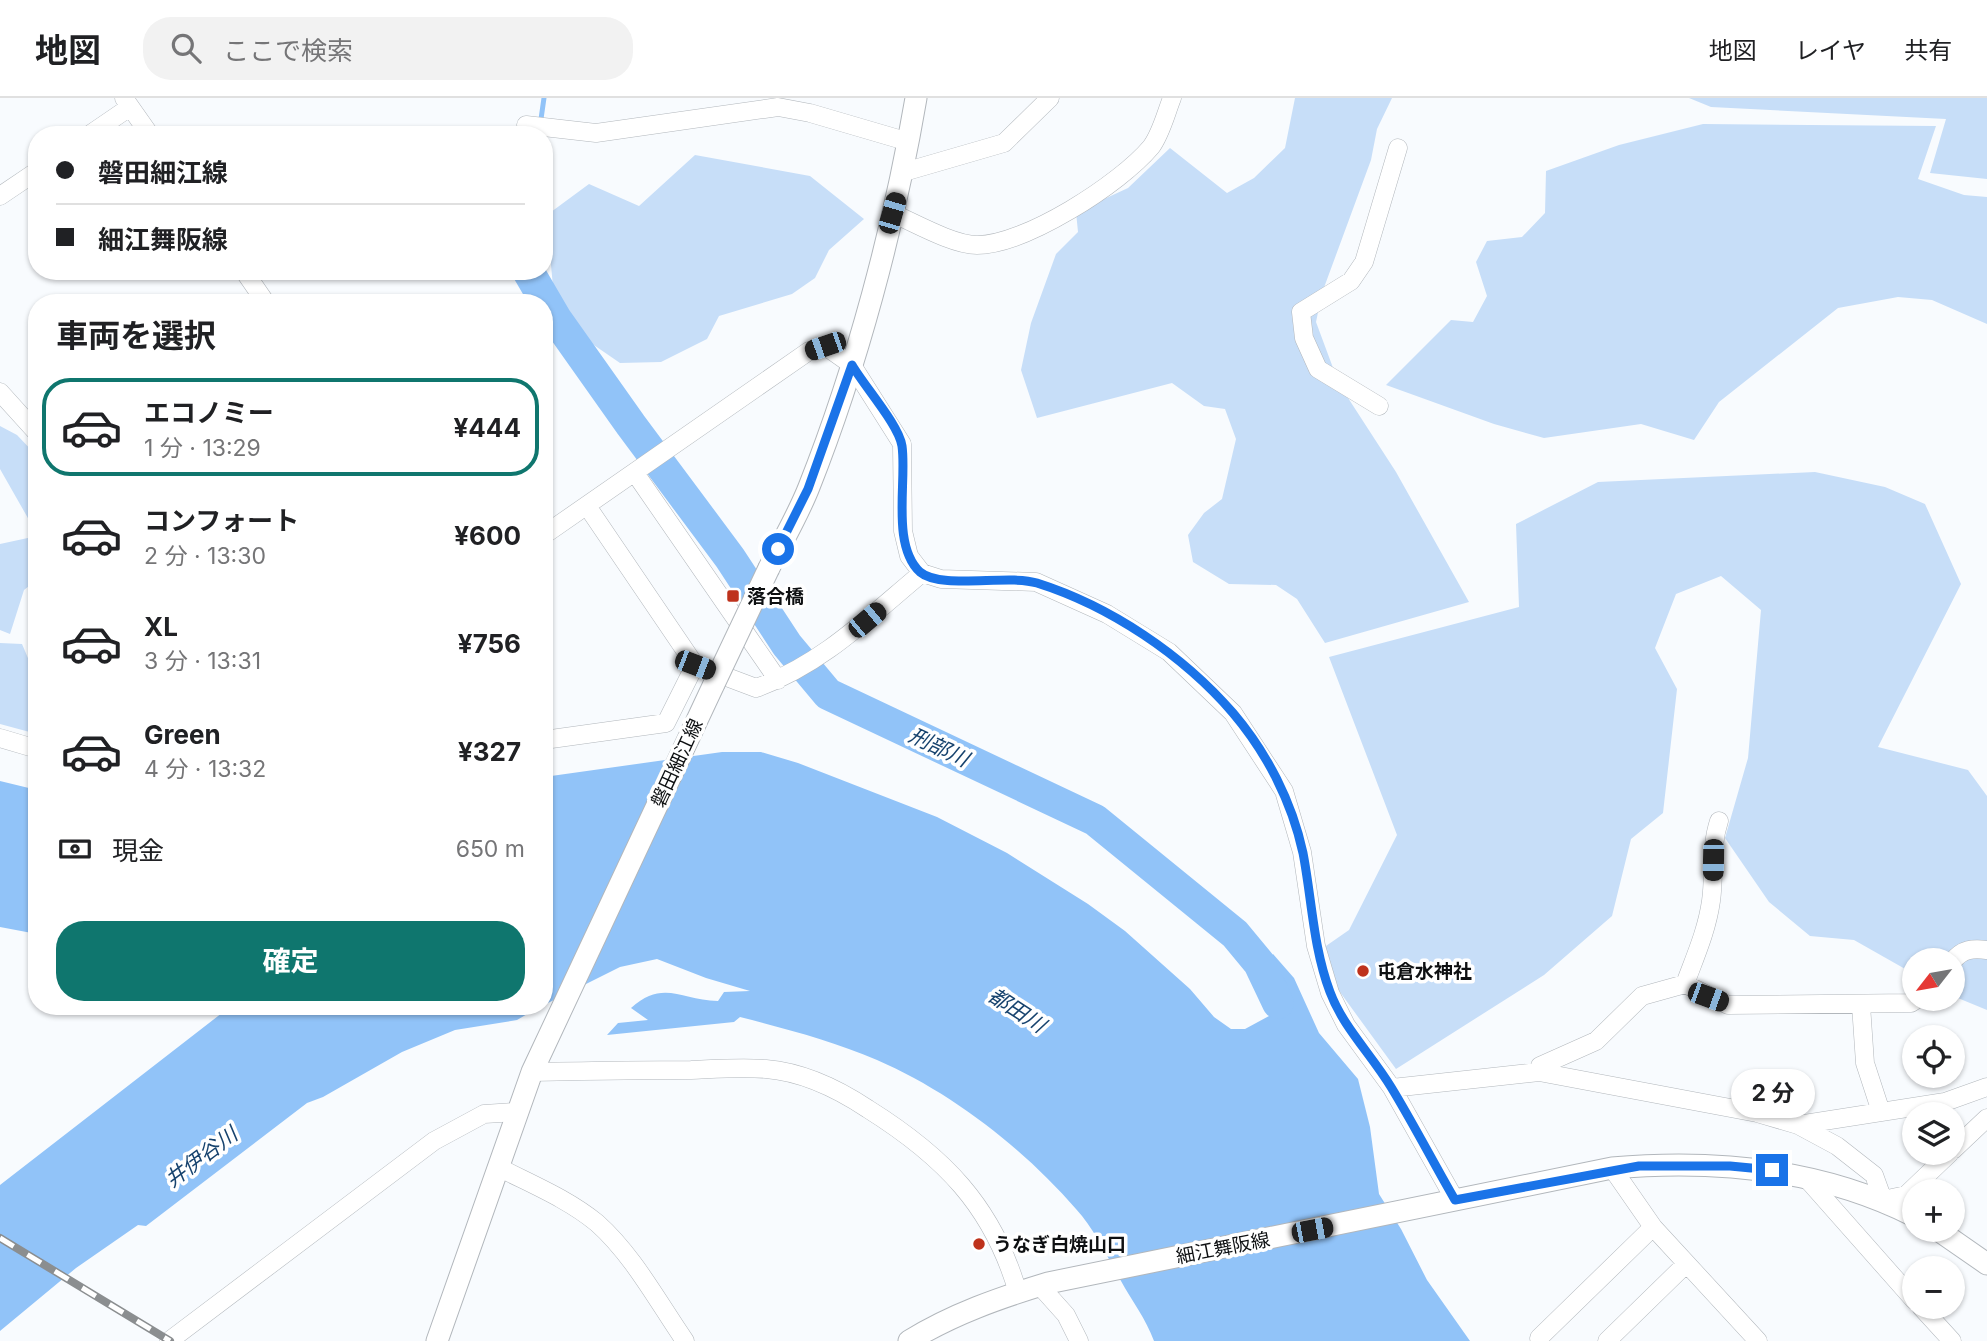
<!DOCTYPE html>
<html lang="ja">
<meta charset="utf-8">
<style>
:root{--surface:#fff;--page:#f2f2f2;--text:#202124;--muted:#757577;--line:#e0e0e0;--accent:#0f766e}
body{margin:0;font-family:Inter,"Noto Sans JP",sans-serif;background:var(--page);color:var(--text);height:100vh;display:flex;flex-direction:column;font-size:26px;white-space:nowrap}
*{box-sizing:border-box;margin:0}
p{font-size:23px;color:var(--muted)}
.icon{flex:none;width:38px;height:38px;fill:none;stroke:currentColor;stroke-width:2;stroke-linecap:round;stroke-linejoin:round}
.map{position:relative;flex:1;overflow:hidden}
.details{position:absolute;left:28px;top:196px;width:525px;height:721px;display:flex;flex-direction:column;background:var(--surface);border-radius:28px;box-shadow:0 2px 5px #0004}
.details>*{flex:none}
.hud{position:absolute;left:28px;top:28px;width:525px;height:154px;border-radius:28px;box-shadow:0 2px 5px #0004;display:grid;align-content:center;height:154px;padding:0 28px;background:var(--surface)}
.needle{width:46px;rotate:239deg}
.controls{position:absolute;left:1902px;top:850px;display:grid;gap:14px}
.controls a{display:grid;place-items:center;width:63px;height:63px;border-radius:50%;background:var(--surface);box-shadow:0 2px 5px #0004;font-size:35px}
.end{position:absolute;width:32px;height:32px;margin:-16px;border:9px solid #1a73e8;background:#fff;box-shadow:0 0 0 4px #fff}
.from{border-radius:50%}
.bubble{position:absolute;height:49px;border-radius:24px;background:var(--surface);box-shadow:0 2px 5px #0004;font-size:23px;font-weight:700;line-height:49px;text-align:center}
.car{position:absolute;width:21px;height:42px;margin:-21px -10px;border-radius:9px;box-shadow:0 0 5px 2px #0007;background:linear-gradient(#222 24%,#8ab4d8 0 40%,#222 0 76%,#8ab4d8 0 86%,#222 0)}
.hud b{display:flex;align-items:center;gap:24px;height:66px;font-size:26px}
.hud b+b{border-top:2px solid var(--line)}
.hud i{width:18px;height:18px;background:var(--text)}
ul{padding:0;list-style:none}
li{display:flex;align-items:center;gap:21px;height:98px;margin:0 14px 10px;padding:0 14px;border:4px solid transparent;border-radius:28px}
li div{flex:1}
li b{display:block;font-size:26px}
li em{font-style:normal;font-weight:700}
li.active{border-color:var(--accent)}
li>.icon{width:63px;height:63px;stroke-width:1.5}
h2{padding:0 28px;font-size:32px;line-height:84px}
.pay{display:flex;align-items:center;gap:18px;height:77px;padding:0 28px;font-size:26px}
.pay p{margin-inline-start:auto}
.button{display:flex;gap:14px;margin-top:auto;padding:14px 28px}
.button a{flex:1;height:80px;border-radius:28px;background:var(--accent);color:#fff;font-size:28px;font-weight:700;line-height:80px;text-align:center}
header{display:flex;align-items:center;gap:42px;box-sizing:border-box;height:98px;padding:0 35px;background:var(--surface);border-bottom:2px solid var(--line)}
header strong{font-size:33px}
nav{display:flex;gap:38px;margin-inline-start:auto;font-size:24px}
.search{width:490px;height:63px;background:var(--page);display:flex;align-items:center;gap:18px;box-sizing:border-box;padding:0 24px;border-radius:28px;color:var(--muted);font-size:26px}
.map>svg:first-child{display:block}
</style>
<header>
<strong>地図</strong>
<div class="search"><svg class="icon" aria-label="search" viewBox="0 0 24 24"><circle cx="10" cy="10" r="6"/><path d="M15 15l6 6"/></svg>ここで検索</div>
<nav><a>地図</a><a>レイヤ</a><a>共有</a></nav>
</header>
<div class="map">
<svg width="1987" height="1243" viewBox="0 0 1987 1243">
<rect width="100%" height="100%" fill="#f8fbfe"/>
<!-- green -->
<path fill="#c7def8" d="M1295,0H1392L1377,31L1371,62L1322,195L1316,224L1339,286L1396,374L1469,504L1325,545L1297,501L1276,487L1229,486L1193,464L1188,437L1204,415L1222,401L1236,341L1225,311L1204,308L1172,285L1037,320L1021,272L1031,225L1056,156L1078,134L1076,114L1128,90L1170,50L1227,95L1254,80L1285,50Z
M1689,0H1987V81L1930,75L1946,21L1711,9Z
M1703,26L1936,28L1918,81L1964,97L1987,99V226L1932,202L1898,199L1838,210L1719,304L1694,342L1641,326L1544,340L1494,326L1386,287L1451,222L1473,224L1487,198L1476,164L1487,143L1522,139L1545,115L1546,73L1619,47Z
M695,57L810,78L864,121L829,152L815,180L792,196L719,218L707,241L661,264L620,265L556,221L551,167V114L589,86L639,108Z
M0,328L17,337L37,358V436L0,371Z
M1815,374L1885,389L1925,406L1961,486L1878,649L1968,672L1987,698V912L1953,898V863H1914V876L1854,842L1810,838L1769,804L1725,740L1748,660L1761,512L1721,478L1676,496L1655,550L1677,591L1663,715L1631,741L1612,818L1544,877L1396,971L1313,857L1349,832L1397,737L1329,559L1519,509L1516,426L1598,384Z
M37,438V482L24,492L10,536L0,532V446Z
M0,545L22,546L33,572L37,570V636L0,626Z"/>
<!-- water -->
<path fill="#91c3f8" d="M722,654H761L798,665L937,719L1007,755L1088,806L1125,833L1190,891L1214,919L1231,931H1245L1269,918L1271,904L1251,876L1273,856L1294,880L1319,935L1358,981L1370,1029L1379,1096L1401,1131L1427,1182L1470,1243H1154C1146,1221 1132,1203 1121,1183C1107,1158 1095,1132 1076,1111C1023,1050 951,994 877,962C833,943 787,931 740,919L734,924L607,937L618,925L648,922L631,910C663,881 681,902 718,903L724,894L750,893L706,880L657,861L620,869L544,907V679Z
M0,683L37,692V836L0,829Z
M231,908H541L517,922L455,932L402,954L323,999L307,1005L146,1128L138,1127L76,1170L0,1233V1087Z"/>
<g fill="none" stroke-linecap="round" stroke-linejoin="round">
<!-- stream -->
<path stroke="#91c3f8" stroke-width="5" d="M541,21L544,0"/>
<!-- river -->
<path stroke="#91c3f8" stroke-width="32" d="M528,173L556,221L631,327L730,460L787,547L828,596L1095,722L1235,836L1259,865L1278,905"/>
<!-- minor casing -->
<g stroke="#b2b7bc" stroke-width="19">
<path id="minor" d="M124,0L150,37
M526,27L596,35L778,9L810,15L909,44
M89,37L130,9
M904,74L1004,45L1050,0
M0,98L37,73
M892,115C913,124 953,147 977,147C1025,147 1120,86 1151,49C1161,36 1166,15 1172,0
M244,173L266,205
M0,294L37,335
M1379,308L1318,271L1304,240L1301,214L1351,183L1364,164L1398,50
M635,375L778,582
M587,408L695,567
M544,437L809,253L825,248L852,267L902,346L903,433L909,458L922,475L941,481L1036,484L1107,516L1169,554L1233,615L1284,693L1302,754L1316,848L1330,895L1346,927L1392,990L1455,1102
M0,640L37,651
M544,642L666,625L695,567L756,590C821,567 869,519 922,475
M1719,723C1710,750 1715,776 1711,803C1707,832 1695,859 1685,886L1728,907L1911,905L1917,901
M1953,863C1962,851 1973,850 1987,852
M1861,907L1865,965L1881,1014
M532,974C585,973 638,972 691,972C716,971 741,969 766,971C803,974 838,991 868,1011C943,1058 993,1108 1018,1195
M1539,974L1540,968L1596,943L1642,898L1685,886
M1392,990L1539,974L1757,1015L1798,1027L1837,1048L1874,1077L1883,1102L1906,1097L1950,1055
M1798,1027L1945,1004L1987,989
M1953,1052L1987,1020
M498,1069C531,1086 568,1101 597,1125C633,1157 658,1204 685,1243
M1612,1070L1653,1129L1758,1243
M1807,1081L1914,1202
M1040,1188L1066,1217L1079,1243
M1921,1209L1952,1243
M1539,1240L1653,1129
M169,1243L434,1043L484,1016L516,1014
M1607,1243L1686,1166"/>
</g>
<!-- major casing -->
<g stroke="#b2b7bc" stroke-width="23">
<path id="major" d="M769,470C782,444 798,417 809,389C857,268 894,129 916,0
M1938,1132L1987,1166
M437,1243L532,974L714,586
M909,1243C953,1216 999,1200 1048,1185L1612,1070C1716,1061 1821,1071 1914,1118"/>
</g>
<!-- minor -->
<use href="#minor" stroke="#fff" stroke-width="18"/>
<!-- major -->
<use href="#major" stroke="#fff" stroke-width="21"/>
<!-- rail casing -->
<g stroke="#8b8e90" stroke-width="8">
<path id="rail" d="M0,1140L170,1243"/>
</g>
<!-- rail -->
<use href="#rail" stroke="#fff" stroke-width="5" stroke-dasharray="16" stroke-linecap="butt"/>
<!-- major-bridge casing -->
<g stroke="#b2b7bc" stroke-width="23" stroke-linecap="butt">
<path id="major-bridge" d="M714,586L769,470"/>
</g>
<!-- major-bridge -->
<use href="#major-bridge" stroke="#fff" stroke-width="21"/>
</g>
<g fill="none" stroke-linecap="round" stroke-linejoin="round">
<!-- route -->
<path stroke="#1a73e8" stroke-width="9" d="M778,451L808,391L852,267C864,288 899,327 902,348C907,383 891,447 920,474C941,492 1008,476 1037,485C1110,508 1183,557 1233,615C1267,655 1292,704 1303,755C1312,802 1313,849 1330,894C1343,929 1371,956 1391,989C1413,1025 1433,1064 1455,1102L1639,1068H1730L1772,1072"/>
</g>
<!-- markers -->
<g fill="#be321c" stroke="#fff" stroke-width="2.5">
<rect x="726" y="491" width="14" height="14" rx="3.5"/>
<circle cx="1363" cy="873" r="7"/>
<circle cx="979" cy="1146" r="7"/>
</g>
<g text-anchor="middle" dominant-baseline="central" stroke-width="7" stroke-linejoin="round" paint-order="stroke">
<!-- poi labels -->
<g font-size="19" font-weight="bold" fill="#0e1012" stroke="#fff" text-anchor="start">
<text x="747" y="498">落合橋</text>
<text x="1377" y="873">屯倉水神社</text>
<text x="993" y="1146">うなぎ白焼山口</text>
</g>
<!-- street labels -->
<g font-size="19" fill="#0e1012" stroke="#fff">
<text transform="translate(677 665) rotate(-65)">磐田細江線</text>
<text transform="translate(1223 1150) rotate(-11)">細江舞阪線</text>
</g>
<!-- water labels -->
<g font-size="21" font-style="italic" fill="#17436e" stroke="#fff">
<text transform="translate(939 649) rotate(25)">刑部川</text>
<text transform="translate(1017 912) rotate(33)">都田川</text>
<text transform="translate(201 1059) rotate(-37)">井伊谷川</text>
</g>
</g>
</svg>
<div class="controls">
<a><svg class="needle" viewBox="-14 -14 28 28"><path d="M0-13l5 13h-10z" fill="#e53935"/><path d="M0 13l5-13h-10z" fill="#757577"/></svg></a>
<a><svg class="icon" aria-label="locate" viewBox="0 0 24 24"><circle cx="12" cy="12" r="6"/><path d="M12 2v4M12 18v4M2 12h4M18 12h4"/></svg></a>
<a><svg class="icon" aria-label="layers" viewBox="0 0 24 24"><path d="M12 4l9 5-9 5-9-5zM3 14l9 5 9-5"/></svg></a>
<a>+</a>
<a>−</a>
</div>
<i class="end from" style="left:778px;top:451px"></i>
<i class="end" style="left:1772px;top:1072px"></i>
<div class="bubble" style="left:1731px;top:971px;width:84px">2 分</div>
<i class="car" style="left:892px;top:115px;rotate:16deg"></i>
<i class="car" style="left:825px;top:248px;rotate:251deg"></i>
<i class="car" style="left:867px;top:522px;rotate:50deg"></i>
<i class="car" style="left:695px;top:567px;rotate:111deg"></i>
<i class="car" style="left:1713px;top:762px;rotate:181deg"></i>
<i class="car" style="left:1708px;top:899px;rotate:110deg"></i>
<i class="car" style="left:1312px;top:1132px;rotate:79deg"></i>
<div class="hud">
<b><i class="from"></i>磐田細江線</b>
<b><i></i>細江舞阪線</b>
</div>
<section class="details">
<h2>車両を選択</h2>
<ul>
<li class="active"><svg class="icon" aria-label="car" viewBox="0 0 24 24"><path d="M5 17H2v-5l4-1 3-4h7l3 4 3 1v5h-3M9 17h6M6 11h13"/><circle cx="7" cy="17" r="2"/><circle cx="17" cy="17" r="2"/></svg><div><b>エコノミー</b><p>1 分 · 13:29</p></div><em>¥444</em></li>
<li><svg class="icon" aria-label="car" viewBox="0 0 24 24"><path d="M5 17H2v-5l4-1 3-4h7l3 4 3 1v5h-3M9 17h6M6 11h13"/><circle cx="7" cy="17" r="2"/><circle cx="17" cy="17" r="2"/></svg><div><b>コンフォート</b><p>2 分 · 13:30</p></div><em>¥600</em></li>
<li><svg class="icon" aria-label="car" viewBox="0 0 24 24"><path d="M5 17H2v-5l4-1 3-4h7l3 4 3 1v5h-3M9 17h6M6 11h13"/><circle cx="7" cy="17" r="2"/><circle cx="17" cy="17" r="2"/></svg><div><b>XL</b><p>3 分 · 13:31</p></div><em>¥756</em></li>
<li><svg class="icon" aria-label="car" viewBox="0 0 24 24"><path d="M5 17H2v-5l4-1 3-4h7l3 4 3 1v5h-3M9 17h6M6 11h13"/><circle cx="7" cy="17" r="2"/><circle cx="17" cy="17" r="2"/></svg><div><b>Green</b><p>4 分 · 13:32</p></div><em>¥327</em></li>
</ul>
<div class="pay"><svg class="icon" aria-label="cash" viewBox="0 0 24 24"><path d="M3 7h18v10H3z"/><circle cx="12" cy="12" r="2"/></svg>現金<p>650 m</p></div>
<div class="button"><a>確定</a></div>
</section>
</div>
